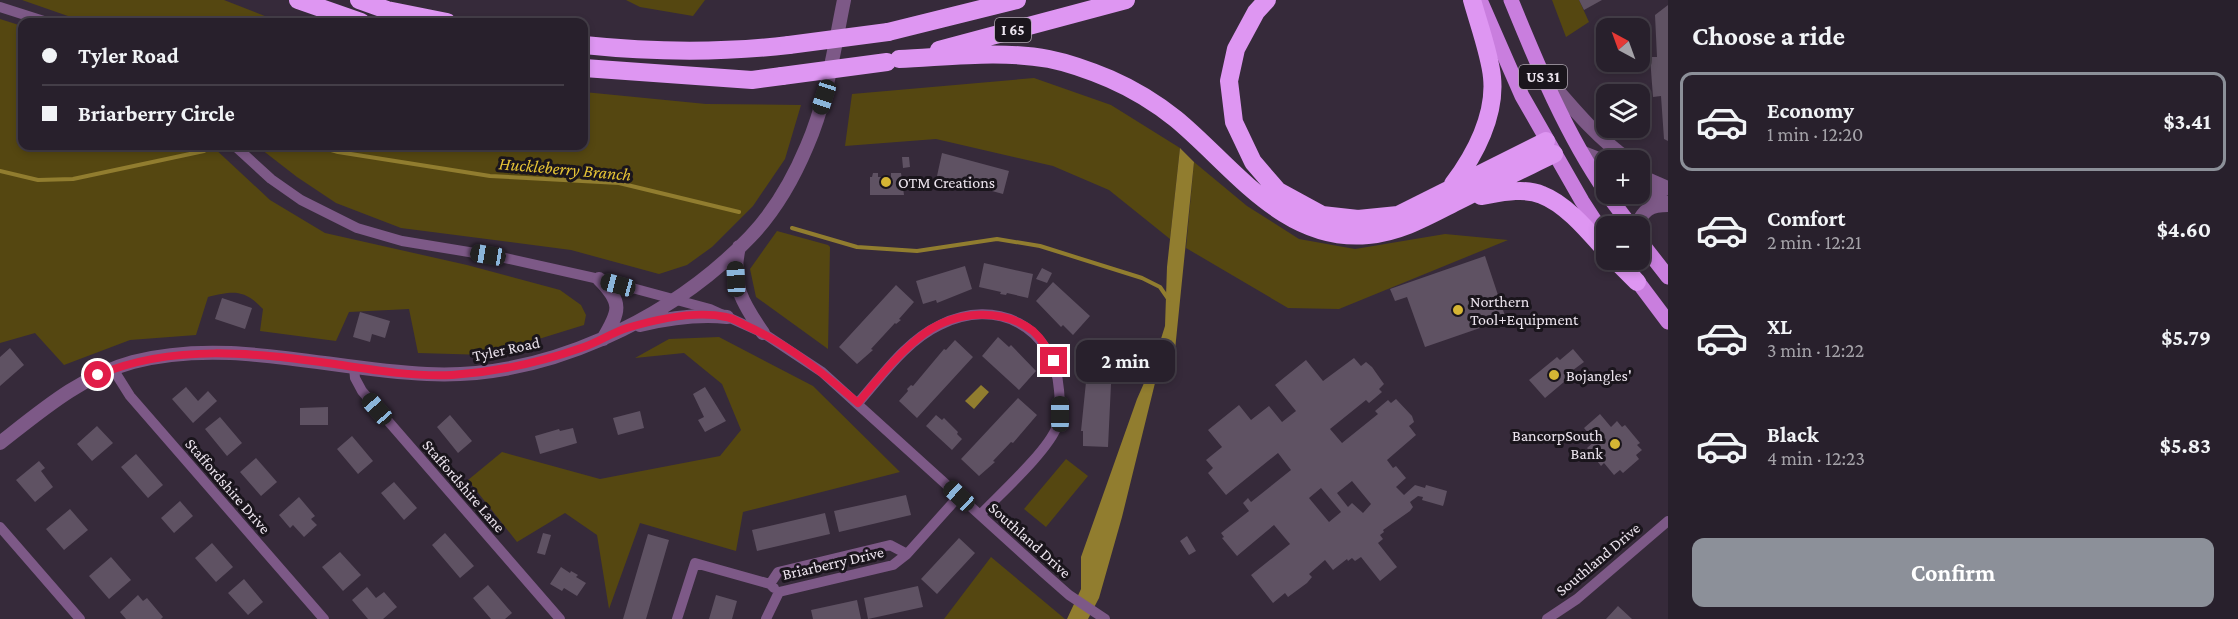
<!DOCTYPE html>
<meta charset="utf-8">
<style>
:root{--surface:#28202c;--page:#342d38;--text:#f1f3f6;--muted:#a5a3a9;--line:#443e48;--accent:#8c9099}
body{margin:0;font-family:"Crimson Pro",serif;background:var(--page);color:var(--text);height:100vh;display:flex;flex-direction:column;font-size:22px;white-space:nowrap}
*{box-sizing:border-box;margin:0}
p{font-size:20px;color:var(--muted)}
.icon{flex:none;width:33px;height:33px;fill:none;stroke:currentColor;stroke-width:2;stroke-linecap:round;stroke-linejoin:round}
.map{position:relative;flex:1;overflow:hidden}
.side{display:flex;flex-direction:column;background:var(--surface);width:570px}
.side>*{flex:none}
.guide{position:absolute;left:18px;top:18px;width:570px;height:132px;border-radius:12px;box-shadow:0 3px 9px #0003,0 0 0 2px var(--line);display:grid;align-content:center;height:132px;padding:0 24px;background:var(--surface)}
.needle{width:39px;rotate:319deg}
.tools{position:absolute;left:1596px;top:18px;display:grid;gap:12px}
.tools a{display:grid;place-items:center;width:54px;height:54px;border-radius:12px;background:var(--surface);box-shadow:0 3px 9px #0003,0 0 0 2px var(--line);font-size:30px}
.end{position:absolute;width:27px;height:27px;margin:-14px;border:8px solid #e11d48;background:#fff;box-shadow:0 0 0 3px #fff}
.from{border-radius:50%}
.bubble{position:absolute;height:42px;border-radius:12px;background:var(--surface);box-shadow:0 3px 9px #0003,0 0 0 2px var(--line);font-size:20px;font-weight:700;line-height:42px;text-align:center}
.car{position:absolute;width:18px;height:36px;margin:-18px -9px;border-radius:8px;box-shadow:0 0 4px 2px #0007;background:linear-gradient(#222 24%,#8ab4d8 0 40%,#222 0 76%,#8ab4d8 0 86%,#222 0)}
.guide b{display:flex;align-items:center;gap:21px;height:57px;font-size:22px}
.guide b+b{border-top:2px solid var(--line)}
.guide i{width:15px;height:15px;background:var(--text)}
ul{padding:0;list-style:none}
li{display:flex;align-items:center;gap:18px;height:99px;margin:0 12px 9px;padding:0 12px;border:3px solid transparent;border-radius:12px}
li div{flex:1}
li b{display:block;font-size:22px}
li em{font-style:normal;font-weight:700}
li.on{border-color:var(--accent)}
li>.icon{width:54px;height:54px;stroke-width:1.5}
h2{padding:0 24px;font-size:27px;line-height:72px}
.cta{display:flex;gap:12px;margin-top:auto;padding:12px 24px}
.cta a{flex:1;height:69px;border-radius:12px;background:var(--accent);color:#fff;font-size:24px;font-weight:700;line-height:69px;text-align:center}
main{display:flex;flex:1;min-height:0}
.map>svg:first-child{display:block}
</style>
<main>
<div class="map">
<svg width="1668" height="619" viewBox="0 0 1668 619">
<rect width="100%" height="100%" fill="#362a3a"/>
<!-- green -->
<path fill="#554711" d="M22,0H224L280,22H85Z
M626,0H705L693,16L640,7Z
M1552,0H1579L1589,22L1566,37Z
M0,19L22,26V146H212L270,200L325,233L467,265L560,290L581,305L586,315L584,325L487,355L418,353L409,309L349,312L336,341L260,331L263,309C244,289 233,291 208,297L196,335L130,340L64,365L35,333L0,343Z
M1034,78L1111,105L1180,148L1170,239L1109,190L1053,166L936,139L845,146L852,94Z
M584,92L706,104L801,105L785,159L753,206L712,247L687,265L659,274L571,250L401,228L336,203L297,177L257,146H584Z
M1194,162L1247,206L1299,239L1355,249L1445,234L1508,240L1339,309L1288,308L1186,248Z
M777,231L828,245L830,247L828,349L756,297L750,269Z
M719,337L813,386L900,472L743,512L736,551L640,523L609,609L597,535L565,513L517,542L468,480L502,452L600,479L720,456L741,430L722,384L684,353L635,358L669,339Z
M1066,459L1088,476L1046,527L1024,509Z
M991,557L1065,619H944Z"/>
<!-- water -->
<path fill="#917d2f" d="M1180,148L1194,162L1175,350L1155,383L1122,517L1099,598L1088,619H1067L1081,589V557L1137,399L1155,358L1165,326L1167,267Z
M981,385L989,392L974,409L965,401Z"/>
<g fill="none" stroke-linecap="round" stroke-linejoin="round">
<!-- stream -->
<path stroke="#917d2f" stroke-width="4" d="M318,146L338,152L490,176L619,183L739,212
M0,171L38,180L73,179L204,151
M792,228L857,247L917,251L997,239L1040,246L1142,278L1160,287L1169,300"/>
</g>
<!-- building -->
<path fill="#5f5263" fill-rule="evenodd" d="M1579,0H1602L1584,10Z
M1668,5V141L1664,139L1661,96L1653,97L1650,57H1657L1655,15Z
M942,153L1009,171L1003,194L937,176Z
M902,157H909L910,167L903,168Z
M873,173H878V177H891V173H901L904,195H870V177H872Z
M1485,256L1506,319L1425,347L1407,297L1395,301L1390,289Z
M984,263L1033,274L1028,298L1007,293L1006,295L1000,294L1001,292L979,287Z
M965,266L972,289L937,303L936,300L923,304L916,281Z
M1042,268L1052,273L1047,283L1036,279Z
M1053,282L1090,316L1073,335L1063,325L1061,327L1036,301Z
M896,285L914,302L899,319L901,320L896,324L895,323L871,349L873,350L857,364L839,347Z
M222,298L252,308L245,329L215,319Z
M360,312L390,321L385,338L372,334L370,342L353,337Z
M998,337L1009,347L1011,345L1036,371L1019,390L982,356Z
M955,340L973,357L917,418L899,401L908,391L907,389L911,385L913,386L944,349L946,350Z
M10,348L24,365L0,386V357Z
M1573,349L1584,362L1569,373L1571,376L1545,398L1529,380L1557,357L1560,360Z
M1354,358L1361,366L1366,362L1372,367L1384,384L1379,389L1382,392L1369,403L1366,400L1330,429L1342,443L1378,414L1375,411L1388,400L1391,403L1396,399L1412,416L1414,422L1409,426L1416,435L1387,460L1393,468L1396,466L1406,478L1396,487L1404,495L1415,485L1425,488L1426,485L1447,491L1444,503L1443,506L1422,500L1423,497L1418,496L1410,502L1413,507L1410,511L1383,530L1384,532L1380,535L1383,539L1378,543L1397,567L1380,581L1361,557L1355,561L1352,558L1348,561L1347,559L1333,570L1325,560L1309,574L1312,577L1307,583L1288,597L1285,593L1273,603L1251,575L1290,544L1274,525L1237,556L1222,538L1224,537L1221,533L1249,511L1243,503L1248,498L1251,502L1291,470L1278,453L1226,495L1208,473L1213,468L1206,460L1222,447L1208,430L1239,405L1251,420L1269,406L1282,422L1296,411L1275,385L1306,360L1323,381ZM1352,481L1371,504L1363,513L1352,503L1348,507L1337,493ZM1321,488L1341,512L1329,522L1309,498Z
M1086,362L1112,363L1108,447L1083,446V431H1081L1086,382H1084V376H1086Z
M186,387L198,401L208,391L217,401L193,423L172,399Z
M705,387L726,421L705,432L698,420L704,417L693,394Z
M1018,398L1037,415L1013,443L1011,442L993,461L995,462L979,476L961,459Z
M328,407V425H300V408Z
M640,411L644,428L618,435L613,418Z
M1600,414L1611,427L1617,421L1622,427L1625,425L1640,443L1637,445L1642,450L1636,455L1639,459L1623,473L1620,470L1614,475L1604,463L1601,466L1587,448L1595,441L1584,428Z
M450,415L472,441L458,453L437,427Z
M936,415L942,420L944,418L958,432L957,434L962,439L952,450L926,426Z
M220,417L242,443L227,456L205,429Z
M97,426L113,443L92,461L77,444Z
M573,428L577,443L540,454L535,436L559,429L560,431Z
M352,436L373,461L358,474L337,449Z
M136,454L163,485L148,498L121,467Z
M256,458L277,482L261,496L240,472Z
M39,461L45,468L41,471L53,487L35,502L16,480Z
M394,482L417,508L404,520L381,493Z
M906,495L911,515L839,532L834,511Z
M299,497L315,516L311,519L317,525L304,537L293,525L290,528L279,515Z
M180,501L193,516L174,533L161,518Z
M70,509L88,530L64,550L46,529Z
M825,513L830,534L757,551L752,530Z
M445,533L474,566L460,578L432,545Z
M543,533L551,535L545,555L537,553Z
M648,534L669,540L646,619H623Z
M1187,536L1196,551L1189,555L1180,541Z
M959,538L975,553L937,594L921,579Z
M212,543L233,567L216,582L195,558Z
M340,552L361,575L343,591L322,567Z
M111,557L131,580L109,599L89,576Z
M561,567L570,573L571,571L578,575L576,577L586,583L577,596L564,588L562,591L550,584Z
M244,579L263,602L248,615L228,593Z
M488,585L512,613L505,619H491L473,598Z
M918,586L923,607L868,619L864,598Z
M367,587L376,598L384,592L397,607L383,619H368L352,600Z
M138,595L143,601L147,598L163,617L161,619H126L120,612Z
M716,595L737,601L732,619H709Z
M857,600L861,619H813L811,610Z
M1618,606L1632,619H1606Z"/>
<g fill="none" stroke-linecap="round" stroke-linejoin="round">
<!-- minor -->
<path stroke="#7d5987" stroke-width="10" d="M0,7L47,22
M235,146L271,179L301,200L357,228L402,241L505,258L599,279L710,309L763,333L822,372L1044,573L1069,595L1105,619
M354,367L355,378L362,391L560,619
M113,369L130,396L324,619
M858,403C882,376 906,341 940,325C996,297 1054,326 1059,390C1060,402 1061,414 1057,426C1049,450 999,495 980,515
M0,527L80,619
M907,554L959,496
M770,584L778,572L890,545L907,554L893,565L779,592
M677,619L695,563L770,584L774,588
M766,619L779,592
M1547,619L1577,599L1668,521"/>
<!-- tertiary -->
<path stroke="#7d5987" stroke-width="14" d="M1546,77C1572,107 1596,137 1629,160
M1581,152L1606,162
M1640,176L1668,188
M1640,190L1667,203
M1636,226C1644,210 1649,205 1668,205
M739,247C730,284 743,304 763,333
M599,279C623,303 620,311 603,339
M640,325C669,318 697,314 727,317
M0,443C41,411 81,376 133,362C230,337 329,370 427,374C544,380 670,320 750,237C774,212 794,177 807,146C827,100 834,49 844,0"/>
<!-- primary -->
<path stroke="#c97ede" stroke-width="15" d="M1480,0L1522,96L1582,201L1606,238
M1511,0C1538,66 1566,134 1606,192
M1607,194L1631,226
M1640,241L1668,277
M1632,274L1668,322"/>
<!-- motorway -->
<path stroke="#de96f2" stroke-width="18" d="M298,0L361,22
M359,0L387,10L447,22
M1267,0L1256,12L1236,49L1229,81L1234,122L1253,162L1278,191L1322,215L1358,219L1398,215L1546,141
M888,32L1017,0
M584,45C651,52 721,53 789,45
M939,50L1126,0
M899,59C948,57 1001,50 1049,59C1069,63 1091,71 1110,79C1133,89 1156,103 1176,119C1233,166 1284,243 1368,235C1402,232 1430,215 1460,200C1491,184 1523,169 1554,154
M584,68L752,80L782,76
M1453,184C1475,155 1496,115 1492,77C1490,55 1478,22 1472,0
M1481,196C1499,193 1524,187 1542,195C1566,204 1589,232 1606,251
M1615,260L1637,282"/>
<!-- motorway-bridge -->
<path stroke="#de96f2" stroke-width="18" d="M789,45L888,32
M782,76L887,62"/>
</g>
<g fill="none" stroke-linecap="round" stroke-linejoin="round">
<!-- route -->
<path stroke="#e11d48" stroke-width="8" d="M98,375C174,343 255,353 335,364C373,370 414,377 452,375C495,372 541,362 581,348C597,343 611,333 627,328C657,319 695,310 726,317C733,318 740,323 747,326C789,345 823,373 858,403C878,379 899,352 925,333C956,311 1002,307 1033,331C1042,339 1048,350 1054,361"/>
</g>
<!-- markers -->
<g fill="#d5b534" stroke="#1a151c" stroke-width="2">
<circle cx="886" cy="182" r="6"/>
<circle cx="1458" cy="310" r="6"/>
<circle cx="1554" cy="375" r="6"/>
<circle cx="1615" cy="444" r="6"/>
</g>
<g text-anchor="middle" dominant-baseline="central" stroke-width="6" stroke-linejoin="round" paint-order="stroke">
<!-- shield labels -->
<g fill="#1a151c" stroke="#aea7b0" stroke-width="1.5">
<rect x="995" y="18" width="36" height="24" rx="4.5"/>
<rect x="1519" y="65" width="48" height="24" rx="4.5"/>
</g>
<g font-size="15" font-weight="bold" fill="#ede5ef">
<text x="1013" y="30">I 65</text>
<text x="1543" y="77">US 31</text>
</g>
<!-- poi labels -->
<g font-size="16" fill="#ede5ef" stroke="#1a151c" text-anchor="start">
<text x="898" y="182">OTM Creations</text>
<text x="1470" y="301">Northern<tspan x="1470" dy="18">Tool+Equipment</tspan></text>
<text x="1566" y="375">Bojangles'</text>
<text x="1603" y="435" text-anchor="end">BancorpSouth<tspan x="1603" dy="18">Bank</tspan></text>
</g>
<!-- street labels -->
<g font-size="16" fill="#ede5ef" stroke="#1a151c">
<text transform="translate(506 349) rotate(-12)">Tyler Road</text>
<text transform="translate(228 486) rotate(49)">Staffordshire Drive</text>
<text transform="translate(464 486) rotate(49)">Staffordshire Lane</text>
<text transform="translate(1030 540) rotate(42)">Southland Drive</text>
<text transform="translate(1598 559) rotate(-40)">Southland Drive</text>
<text transform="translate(833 563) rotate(-13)">Briarberry Drive</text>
</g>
<!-- water labels -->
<g font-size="18" font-style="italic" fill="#e6c436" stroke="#1a151c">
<text transform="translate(565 169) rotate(5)">Huckleberry Branch</text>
</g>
</g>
</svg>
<div class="tools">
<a><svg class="needle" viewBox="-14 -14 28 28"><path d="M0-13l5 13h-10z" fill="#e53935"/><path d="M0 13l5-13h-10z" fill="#a5a3a9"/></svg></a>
<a><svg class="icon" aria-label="layers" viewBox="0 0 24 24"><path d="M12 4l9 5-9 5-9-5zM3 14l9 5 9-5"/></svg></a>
<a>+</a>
<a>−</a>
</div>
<i class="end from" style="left:98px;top:375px"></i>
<i class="end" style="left:1054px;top:361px"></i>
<div class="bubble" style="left:1076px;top:340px;width:99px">2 min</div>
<i class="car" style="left:824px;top:97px;rotate:198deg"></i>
<i class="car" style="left:488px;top:255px;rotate:280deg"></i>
<i class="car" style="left:736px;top:279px;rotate:357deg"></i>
<i class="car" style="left:618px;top:285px;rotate:285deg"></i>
<i class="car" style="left:377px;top:409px;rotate:319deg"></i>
<i class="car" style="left:1060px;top:414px;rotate:0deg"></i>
<i class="car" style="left:959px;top:496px;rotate:313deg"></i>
<div class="guide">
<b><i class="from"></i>Tyler Road</b>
<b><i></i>Briarberry Circle</b>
</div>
</div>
<section class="side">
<h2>Choose a ride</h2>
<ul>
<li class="on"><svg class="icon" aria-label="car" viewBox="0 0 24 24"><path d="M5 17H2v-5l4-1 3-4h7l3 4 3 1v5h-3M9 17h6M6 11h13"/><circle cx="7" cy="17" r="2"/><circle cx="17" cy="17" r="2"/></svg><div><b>Economy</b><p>1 min · 12:20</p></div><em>$3.41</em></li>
<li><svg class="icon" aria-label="car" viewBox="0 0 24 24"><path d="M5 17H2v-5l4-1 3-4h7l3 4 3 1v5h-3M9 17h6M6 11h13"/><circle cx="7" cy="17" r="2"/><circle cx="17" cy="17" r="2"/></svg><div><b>Comfort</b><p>2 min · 12:21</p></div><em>$4.60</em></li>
<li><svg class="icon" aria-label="car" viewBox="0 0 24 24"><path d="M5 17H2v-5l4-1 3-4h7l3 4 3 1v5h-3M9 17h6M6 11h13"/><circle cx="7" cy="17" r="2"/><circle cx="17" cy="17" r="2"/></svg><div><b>XL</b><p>3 min · 12:22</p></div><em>$5.79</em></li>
<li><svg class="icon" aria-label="car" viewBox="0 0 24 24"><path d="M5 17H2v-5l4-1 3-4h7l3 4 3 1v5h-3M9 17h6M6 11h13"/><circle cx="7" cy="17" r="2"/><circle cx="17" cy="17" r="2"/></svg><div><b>Black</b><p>4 min · 12:23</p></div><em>$5.83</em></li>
</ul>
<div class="cta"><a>Confirm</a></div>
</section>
</main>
